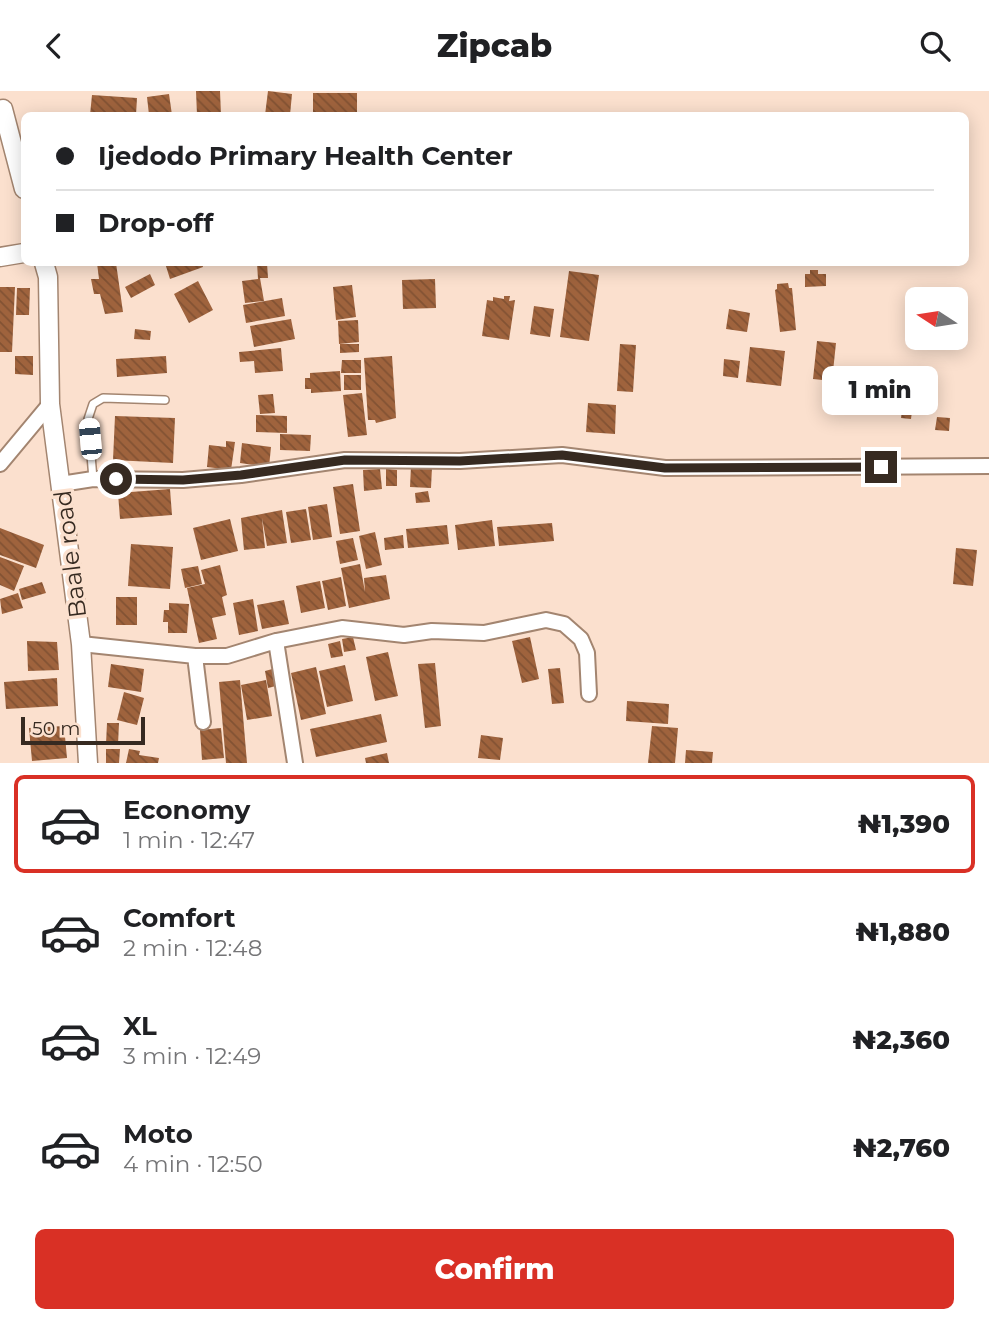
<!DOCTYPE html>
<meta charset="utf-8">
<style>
:root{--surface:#fff;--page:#f2f2f2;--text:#202124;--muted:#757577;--line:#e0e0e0;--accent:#d93025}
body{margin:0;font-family:Montserrat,sans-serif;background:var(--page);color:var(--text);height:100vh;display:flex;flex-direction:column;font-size:26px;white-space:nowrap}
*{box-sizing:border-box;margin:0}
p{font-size:23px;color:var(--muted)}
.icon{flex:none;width:38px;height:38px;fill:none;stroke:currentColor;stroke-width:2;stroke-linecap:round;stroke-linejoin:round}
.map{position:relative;height:672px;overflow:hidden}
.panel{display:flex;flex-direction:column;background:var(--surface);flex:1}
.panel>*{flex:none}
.top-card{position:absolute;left:21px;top:21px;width:948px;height:154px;border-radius:10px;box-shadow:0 4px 18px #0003;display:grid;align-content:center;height:154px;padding:0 35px;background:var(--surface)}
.needle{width:46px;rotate:282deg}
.tools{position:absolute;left:905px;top:196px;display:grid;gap:14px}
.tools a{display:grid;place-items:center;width:63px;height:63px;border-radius:10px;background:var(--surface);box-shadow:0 4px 18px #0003;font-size:35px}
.scale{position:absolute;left:21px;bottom:18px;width:124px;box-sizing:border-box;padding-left:7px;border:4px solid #362a21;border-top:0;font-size:19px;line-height:24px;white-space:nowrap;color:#362a21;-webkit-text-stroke:5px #fbe0ce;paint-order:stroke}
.end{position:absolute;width:32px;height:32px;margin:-16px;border:9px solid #362a21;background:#fff;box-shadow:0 0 0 4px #fff}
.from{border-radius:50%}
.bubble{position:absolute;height:49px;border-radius:10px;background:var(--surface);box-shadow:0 4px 18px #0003;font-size:23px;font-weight:800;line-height:49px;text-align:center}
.car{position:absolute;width:21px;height:42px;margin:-21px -10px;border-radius:9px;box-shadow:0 0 5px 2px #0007;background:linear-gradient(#fff 24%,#345 0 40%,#fff 0 76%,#345 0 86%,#fff 0)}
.top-card b{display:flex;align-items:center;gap:24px;height:66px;font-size:26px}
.top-card b+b{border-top:2px solid var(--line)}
.top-card i{width:18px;height:18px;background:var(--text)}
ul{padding:12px 0 0;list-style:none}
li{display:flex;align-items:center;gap:21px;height:98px;margin:0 14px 10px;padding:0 21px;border:4px solid transparent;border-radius:10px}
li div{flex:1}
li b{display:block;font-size:26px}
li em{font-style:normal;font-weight:800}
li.on{border-color:var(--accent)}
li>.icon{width:63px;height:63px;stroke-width:1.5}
.action{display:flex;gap:14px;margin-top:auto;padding:14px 35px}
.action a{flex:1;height:80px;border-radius:10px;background:var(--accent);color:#fff;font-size:28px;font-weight:800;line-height:80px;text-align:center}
header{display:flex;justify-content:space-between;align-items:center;height:91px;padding:0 35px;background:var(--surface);font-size:32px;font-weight:800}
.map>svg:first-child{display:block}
</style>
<header><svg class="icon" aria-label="back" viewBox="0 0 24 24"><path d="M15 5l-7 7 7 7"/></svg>Zipcab<svg class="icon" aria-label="search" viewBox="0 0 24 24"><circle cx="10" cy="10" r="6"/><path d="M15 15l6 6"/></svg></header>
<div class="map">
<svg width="989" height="672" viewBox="0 0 989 672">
<defs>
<pattern id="building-back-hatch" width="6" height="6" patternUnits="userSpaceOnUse" patternTransform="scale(1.75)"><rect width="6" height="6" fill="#9f633d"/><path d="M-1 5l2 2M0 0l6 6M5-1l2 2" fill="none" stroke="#825233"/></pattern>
</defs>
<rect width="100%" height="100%" fill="#fbe0ce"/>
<!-- building -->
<path fill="url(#building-back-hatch)" d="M196,0H220L221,24H197Z
M268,0L292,3L290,24H265Z
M313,2H357V24H313Z
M169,3L172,24H149L147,6Z
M92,4L137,7L136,24H90Z
M97,172H116L123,221L105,223L100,203H94L91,188H99Z
M165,172H202L203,176L170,188Z
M257,172H267L268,187H260L264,210L245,212L242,190L258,188Z
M810,179H818V183H826V195L805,196V183H810Z
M569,180L599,184L589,250L560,246Z
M150,183L155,194L131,207L125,196Z
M435,188L436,217L403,218L402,189Z
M198,190L213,219L189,232L174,203Z
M788,192L789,197H792L796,239L780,241L775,199L777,198V193Z
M352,194L356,226L336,229L333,196Z
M0,196H15L12,261H0Z
M17,197H30L29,224H16Z
M504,205H510L509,210L515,209L509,249L482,245L487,209L493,210V206L504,208Z
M282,207L285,225L246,232L243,214Z
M956,213H968L967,244H956Z
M534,215L554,218L550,246L530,243Z
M729,218L750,222L747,241L726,238Z
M291,228L295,248L254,256L250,235Z
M358,229L359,251L339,253L338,230Z
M135,238L151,240L150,249L134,248Z
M817,250L836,252L832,290L813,288Z
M340,253H359V261L340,262Z
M620,253L636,254L633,301L617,300Z
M750,256L785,260L781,295L746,291Z
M281,257L283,280L255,282L254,270L240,271L239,261Z
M15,265H33V284L15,283Z
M166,265L167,282L117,286L116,268Z
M392,265L396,327L376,332L375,329H368L364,267Z
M724,268L740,270L738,287L723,285Z
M342,269H361V282H341Z
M340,280L341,300L311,302V298H305V287H310V282Z
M344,284H361V299H344Z
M905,295L915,296L911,328L901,327Z
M362,302L367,344L348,346L343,304Z
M273,303L275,322L260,323L258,304Z
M588,312L616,314L615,343L586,341Z
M256,324L287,325V342L256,341Z
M115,325L175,327L173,372L113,369Z
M937,326L950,327L949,340L935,339Z
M280,343L311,344L310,360L280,359Z
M226,350L235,351L231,379L207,376L209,354L226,356Z
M242,352L271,356L269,376L240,372Z
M411,375L432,376L431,397L410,396Z
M380,378L382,398L364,400L363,379Z
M386,378L397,379V395H386Z
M353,393L360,440L340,443L333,396Z
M170,398L172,424L120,428L118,402Z
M428,400L430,411L416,412L415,402Z
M327,413L332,446L313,449L308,416Z
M306,418L311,449L291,452L286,421Z
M282,419L287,452L267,455L262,427L265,457L244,459L241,427Z
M230,428L238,460L201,469L193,437Z
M492,429L495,455L458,459L455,434Z
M552,432L554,450L499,455L497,436Z
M447,434L449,453L408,457L406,438Z
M0,437L44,454L36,477L0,464Z
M375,441L382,474L366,478L359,445Z
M403,444L404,457L385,459L384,447Z
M353,447L358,469L340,473L336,450Z
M131,453L173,456L170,498L128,495Z
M956,457L977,459L973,495L953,493Z
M0,466L24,475L14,500L0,494Z
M360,473L365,501L364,487L386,484L390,508L349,517L341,477Z
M220,474L227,504L222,506L226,524L212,527L217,548L199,552L187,497L205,493L201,479Z
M198,475L202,493L185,497L181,478Z
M341,486L346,515L328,519L322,490Z
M320,490L325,517L301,522L296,495Z
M42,491L46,502L22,509L19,498Z
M18,502L23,517L2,523L0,508Z
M116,506H137V534H116Z
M253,508L258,540L239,544L233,512Z
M284,509L289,533L262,538L257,514Z
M169,512L189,513L187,542H168V531H163L164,519H169Z
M353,546L356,559L344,561L342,548Z
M530,546L539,588L522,592L512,550Z
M27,550L57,551L59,579L28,580Z
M340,550L343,565L331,567L328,553Z
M388,561L398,605L375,610L366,566Z
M435,572L441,635L425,637L418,573Z
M111,573L144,578L141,601L108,596Z
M345,574L353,610L327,616L319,580Z
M316,576L326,623L301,629L291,582Z
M276,577L280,594L268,597L265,580Z
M560,577L564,612L552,613L548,578Z
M57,587L58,615L6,618L4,591Z
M240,589L247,672H226L219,591Z
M266,589L272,625L247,629L241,594Z
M124,601L144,607L137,634L117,629Z
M627,610L669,613L668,633L626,630Z
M381,623L387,651L316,666L310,638Z
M107,632H119L118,654L106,653Z
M64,635L67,667L32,670L29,637Z
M652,635L678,637L675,672H648Z
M221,637L224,667L202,669L200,639Z
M481,644L503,647L500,669L478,667Z
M106,658H120L119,672H106Z
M129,658L140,660L139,664L159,667L158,672H126Z
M686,659L713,661L712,672H685Z
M387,662L389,672H366L365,667Z"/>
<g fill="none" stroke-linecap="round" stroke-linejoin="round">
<!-- service casing -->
<g stroke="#a38570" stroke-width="10">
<path id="service" d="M93,388L88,328L93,313L103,307L165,309"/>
</g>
<!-- minor casing -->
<g stroke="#a38570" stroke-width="18">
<path id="minor" d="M0,373L50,313
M61,393L93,388L183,389L241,384L345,369L460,370L562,364L665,377L989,375
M276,550L295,672
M81,553L195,565H227L276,550L342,537L404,544L432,540L484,542L546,529L564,533L581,548L587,562L589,603
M195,565L203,631"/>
</g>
<!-- tertiary casing -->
<g stroke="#a38570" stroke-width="21">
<path id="tertiary" d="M3,18L24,98
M0,166L24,162
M44,172L48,186L50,313L81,553L88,672"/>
</g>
<!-- service -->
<use href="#service" stroke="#fff" stroke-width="7"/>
<!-- minor -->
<use href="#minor" stroke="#fff" stroke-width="14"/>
<!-- tertiary -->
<use href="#tertiary" stroke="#fff" stroke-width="18"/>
</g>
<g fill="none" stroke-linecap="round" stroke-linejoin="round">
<!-- route -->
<path stroke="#362a21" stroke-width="9" d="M116,388L183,389L241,384L345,369L460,370L562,364L665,377L881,376"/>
</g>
<g text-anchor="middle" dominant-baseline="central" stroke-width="7" stroke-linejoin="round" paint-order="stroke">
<!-- street labels -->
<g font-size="24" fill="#362a21" stroke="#fbe0ce">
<text transform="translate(70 463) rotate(-97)">Baale road</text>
</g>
</g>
</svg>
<div class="tools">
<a><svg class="needle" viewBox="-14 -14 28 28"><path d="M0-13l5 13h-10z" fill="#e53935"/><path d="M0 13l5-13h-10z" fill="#757577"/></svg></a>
</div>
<div class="scale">50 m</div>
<i class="end from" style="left:116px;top:388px"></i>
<i class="end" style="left:881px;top:376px"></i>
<div class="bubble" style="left:822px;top:275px;width:116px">1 min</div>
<i class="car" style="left:90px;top:348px;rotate:355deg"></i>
<div class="top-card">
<b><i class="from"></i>Ijedodo Primary Health Center</b>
<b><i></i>Drop-off</b>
</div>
</div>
<section class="panel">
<ul>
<li class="on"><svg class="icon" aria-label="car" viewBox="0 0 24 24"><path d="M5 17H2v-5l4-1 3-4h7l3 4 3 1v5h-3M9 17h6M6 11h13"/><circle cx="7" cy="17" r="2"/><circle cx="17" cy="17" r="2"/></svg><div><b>Economy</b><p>1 min · 12:47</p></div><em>₦1,390</em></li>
<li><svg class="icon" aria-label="car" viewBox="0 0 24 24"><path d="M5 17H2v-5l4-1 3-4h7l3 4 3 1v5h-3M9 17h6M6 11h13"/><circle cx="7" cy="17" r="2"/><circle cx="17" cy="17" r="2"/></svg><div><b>Comfort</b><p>2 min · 12:48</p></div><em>₦1,880</em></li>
<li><svg class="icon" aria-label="car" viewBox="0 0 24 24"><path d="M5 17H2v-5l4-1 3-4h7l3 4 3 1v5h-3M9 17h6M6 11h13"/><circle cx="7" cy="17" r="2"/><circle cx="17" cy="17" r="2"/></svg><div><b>XL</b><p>3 min · 12:49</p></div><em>₦2,360</em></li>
<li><svg class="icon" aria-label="car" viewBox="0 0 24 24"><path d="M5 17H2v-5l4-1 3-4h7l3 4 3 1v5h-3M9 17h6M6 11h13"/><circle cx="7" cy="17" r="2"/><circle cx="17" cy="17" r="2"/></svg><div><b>Moto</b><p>4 min · 12:50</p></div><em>₦2,760</em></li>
</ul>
<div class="action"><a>Confirm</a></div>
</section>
